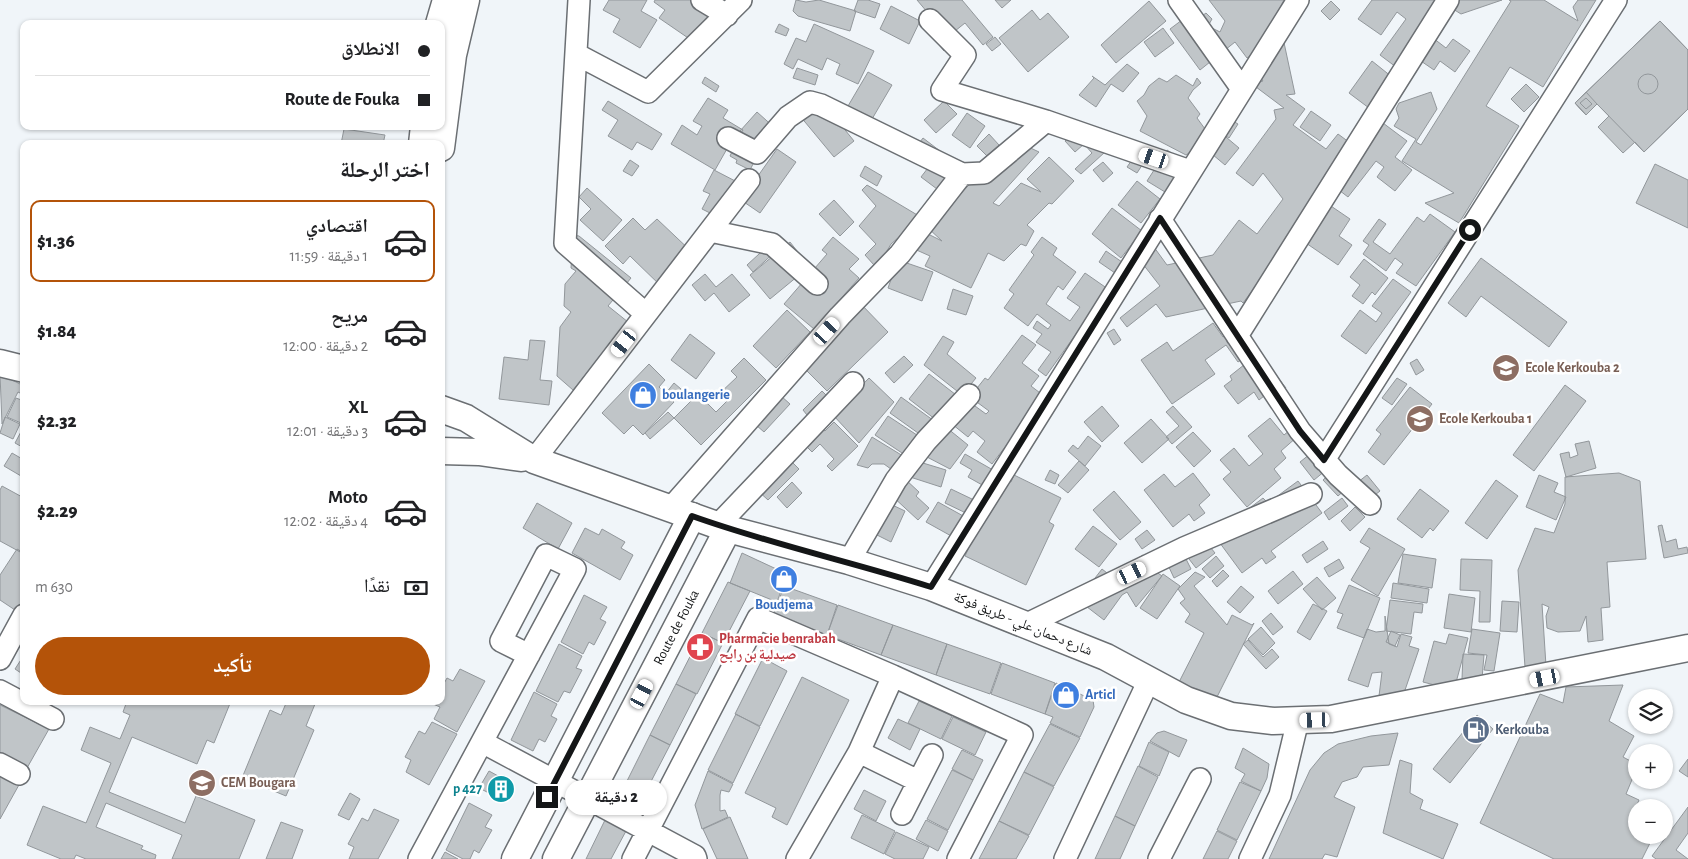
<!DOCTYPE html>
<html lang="ar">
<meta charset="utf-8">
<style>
:root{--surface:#fff;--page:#f2f2f2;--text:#202124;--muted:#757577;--line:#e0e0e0;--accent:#b45309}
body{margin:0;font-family:"Alegreya Sans","Noto Naskh Arabic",sans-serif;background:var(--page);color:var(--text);direction:rtl;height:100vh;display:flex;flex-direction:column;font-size:19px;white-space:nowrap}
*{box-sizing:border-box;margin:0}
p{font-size:16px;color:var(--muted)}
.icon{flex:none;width:28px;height:28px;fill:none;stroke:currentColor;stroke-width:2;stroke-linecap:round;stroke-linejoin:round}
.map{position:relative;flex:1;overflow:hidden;direction:ltr}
.panel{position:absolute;left:20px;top:140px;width:425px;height:565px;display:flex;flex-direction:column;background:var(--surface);border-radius:10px;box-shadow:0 1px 4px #0004;direction:rtl}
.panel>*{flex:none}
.hud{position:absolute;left:20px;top:20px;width:425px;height:110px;border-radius:10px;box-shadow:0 1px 4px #0004;direction:rtl;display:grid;align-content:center;height:110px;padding:0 15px;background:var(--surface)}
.buttons{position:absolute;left:1628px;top:689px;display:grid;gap:10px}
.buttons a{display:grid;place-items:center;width:45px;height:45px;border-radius:50%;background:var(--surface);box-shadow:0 1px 4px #0004;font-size:25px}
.end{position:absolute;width:22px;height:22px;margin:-11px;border:6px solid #141617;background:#fff;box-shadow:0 0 0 2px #fff}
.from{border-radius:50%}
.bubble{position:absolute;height:35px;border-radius:18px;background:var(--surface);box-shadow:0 1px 4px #0004;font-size:16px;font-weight:800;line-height:35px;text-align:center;direction:rtl}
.car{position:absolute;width:15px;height:30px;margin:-15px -8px;border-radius:6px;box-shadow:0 0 4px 1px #0007;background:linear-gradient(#fff 24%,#345 0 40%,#fff 0 76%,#345 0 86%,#fff 0)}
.hud b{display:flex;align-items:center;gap:18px;height:48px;font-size:19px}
.hud b+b{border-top:1px solid var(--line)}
.hud i{width:12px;height:12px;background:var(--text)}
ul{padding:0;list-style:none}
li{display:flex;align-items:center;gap:15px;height:82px;margin:0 10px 8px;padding:0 5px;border:2px solid transparent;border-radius:10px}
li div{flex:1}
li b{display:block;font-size:19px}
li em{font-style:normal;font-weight:800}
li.selected{border-color:var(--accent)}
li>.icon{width:45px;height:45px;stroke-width:1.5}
h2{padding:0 15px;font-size:22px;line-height:60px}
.pay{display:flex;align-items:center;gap:12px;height:55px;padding:0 15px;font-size:19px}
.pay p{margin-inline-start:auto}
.action{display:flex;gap:10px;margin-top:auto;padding:10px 15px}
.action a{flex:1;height:58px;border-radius:30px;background:var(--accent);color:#fff;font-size:20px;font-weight:800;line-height:58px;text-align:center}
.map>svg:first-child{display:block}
</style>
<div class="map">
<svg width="1688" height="859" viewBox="0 0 1688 859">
<rect width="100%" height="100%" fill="#f0f5f9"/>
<!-- building -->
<path fill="#c0c5c8" stroke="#92979b" d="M609,0H647L641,11L657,20L640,48L613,32L620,19L603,10Z
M655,0H693L714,15L694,42L659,18L665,10L654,2Z
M796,0L806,2L819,0L856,11L850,31L798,16L793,11Z
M858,0H868L880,4L875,18L854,11Z
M917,0H962L993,37L983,45L965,23L955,31L960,36L944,51L940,46L949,38Z
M995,0H1011L1002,8Z
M1209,0H1284L1260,48L1247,58L1235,42L1200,70L1170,29L1190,14L1195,21L1206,13L1212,19L1208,26L1220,32L1225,21Z
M1372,0H1444L1396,67L1380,55L1406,19L1397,12L1381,35L1358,19Z
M1459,0H1502L1461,14L1453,9Z
M1509,0H1544L1578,21L1573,7L1578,0H1596L1543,87L1510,67L1486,106L1519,126L1459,223L1425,203L1454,193L1402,161L1416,139L1394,126L1399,118L1396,109L1399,103L1431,92L1437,109L1416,142L1421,145L1511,1Z
M1149,1L1166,21L1116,63L1101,45Z
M1331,1L1340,10L1330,20L1321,11Z
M891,6L920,21L909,44L880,29Z
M1032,10L1040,20L1048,13L1069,37L1028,72L999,38Z
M1660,21L1688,50V109L1644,152L1597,104L1586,115L1575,103Z
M1660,21L1688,50V109L1644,152L1635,142L1623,153L1598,127L1609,116L1597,104L1586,115L1575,103Z
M779,24L789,29L786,36L775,32Z
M814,24L874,51L858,84L836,74L840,64L827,58L822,70L798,59L793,69L784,64L796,38L806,42Z
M1163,28L1174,43L1155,57L1144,42Z
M995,37L1001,44L992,51L986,44Z
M1283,38L1295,94L1286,95L1305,109L1293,125L1326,149L1338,134L1357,148L1243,303L1241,301L1166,317L1156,304L1127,327L1120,318L1160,286L1139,259L1151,243L1167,265L1213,255L1239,220L1257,234L1283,199L1263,173L1253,186L1236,173L1276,119L1274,110L1284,108L1252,84L1263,81L1257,73Z
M1433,38L1446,48L1453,39L1470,51L1455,72L1440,61L1434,70L1418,59Z
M1372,61L1392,77L1369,108L1349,93Z
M1127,64L1139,73L1123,92L1111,84L1096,107L1079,95L1094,78L1092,76L1105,85Z
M797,68L818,75L815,85L793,78Z
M868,72L892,85L872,119L848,106Z
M1638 84a10 10 0 1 1 20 0a10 10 0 1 1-20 0Z
M1176,75L1193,86L1197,78L1201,83L1193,90L1188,98L1200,114L1197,118L1205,129L1195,149L1186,155L1140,131L1147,116L1137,101L1144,95L1149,86L1159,78L1167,82Z
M705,77L719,86L716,92L702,83Z
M1526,84L1539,97L1524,112L1511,99Z
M1586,92L1597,104L1586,115L1575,103Z
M708,98L728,110L723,118L743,130L731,149L728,147L715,170L671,144L682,125L697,135L702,126L693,121Z
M1586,98L1592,104L1586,109L1580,103Z
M820,99L854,141L834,157L800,116Z
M608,101L662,134L652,150L637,142L632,150L608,136L618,120L602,110Z
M944,101L957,114L936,133L924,120Z
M1311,111L1331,125L1320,141L1300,127Z
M757,112L776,129L759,149L740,131Z
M967,113L985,126L970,148L952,135Z
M1228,118L1238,124L1229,138L1219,131Z
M1383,123L1407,141L1395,157L1412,170L1395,191L1377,177L1384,167L1376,161L1348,197L1335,187Z
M1081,127L1105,152L1081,174L1075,169L1092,153L1084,144L1075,152L1065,141Z
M344,129L385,135L383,144H341Z
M1220,132L1239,148L1225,165L1206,149Z
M989,134L999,145L987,156L977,146Z
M923,138L961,167L941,192L921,177L931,164L914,150Z
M737,141L759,152L750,170L736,163L737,160L730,156Z
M1020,143L1039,152L993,203L999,206L1021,183L1041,192L1027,179L1049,157L1074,181L1052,204L1049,203L1027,225L1034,231L1026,246L1021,244L1004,261L988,253L971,288L925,266L930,256L912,248L926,233L942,241L928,228L988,165Z
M777,149L796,162L760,213L741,200Z
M1139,150L1148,156L1137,173L1127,167Z
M1167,150L1185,162L1165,192L1147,181Z
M630,160L639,166L632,176L623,171Z
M1103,162L1113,173L1103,182L1093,170Z
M1655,164L1688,180V228L1636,203Z
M865,166L882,176L877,186L860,176Z
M714,170L741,184L716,216L702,209L710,194L703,191Z
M1137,181L1160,199L1141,223L1118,205Z
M867,185L919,216L914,224L891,244L884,256L874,265L865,255L876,244L859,226L876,206L862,190Z
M587,188L622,220L603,241L580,220L591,209L579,197Z
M834,200L854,222L840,236L819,214Z
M1328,204L1350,219L1339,236L1352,245L1338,265L1303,241Z
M1112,208L1142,231L1121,258L1092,234Z
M1430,214L1455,232L1416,286L1396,273L1403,264L1395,258L1386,271L1363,254L1369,245L1363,241L1379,219L1386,224L1373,242L1390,254L1417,217L1424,222Z
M633,218L645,230L657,219L695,255L663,288L630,256L623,264L605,246Z
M573,235L579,236L631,278L608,306L628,322L573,390L557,376L560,327L571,312L564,306L565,284L576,271L571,268Z
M833,237L859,259L849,269L859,278L814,329L784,304L827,254L822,250Z
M1042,237L1057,248L1053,255L1076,272L1063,290L1058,286L1046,304L1070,321L1080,307L1067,298L1085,273L1108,289L1046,376L1038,370L1051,352L1036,342L1042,334L1033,328L1037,321L1048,329L1051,325L1037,314L1028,326L1004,308L1014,294L1009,290L1034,255L1031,252Z
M790,242L801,256L798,276L770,299L750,275Z
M771,243L777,250L753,272L747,265Z
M1106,251L1122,262L1115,273L1099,262Z
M1481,258L1567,322L1549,347L1481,296L1466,317L1448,303Z
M1364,259L1388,278L1375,295L1372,292L1363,304L1352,296L1360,285L1350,277Z
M898,260L933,272L922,301L888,288Z
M705,274L716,287L732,274L750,295L729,312L714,293L705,301L692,285Z
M1393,279L1411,292L1366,354L1341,336L1360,310L1376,322L1382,313L1372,306Z
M953,289L973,296L966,315L947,309Z
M858,301L888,332L827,391L797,361Z
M787,310L810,332L776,368L753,346Z
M1213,323L1223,337L1241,324L1244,358L1238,362L1226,345L1205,360L1215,374L1172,404L1141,360L1167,342L1173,351Z
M1114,329L1121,340L1114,345L1107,333Z
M690,334L715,353L696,379L671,360Z
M1022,335L1036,345L1022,363L1039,376L1031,386L1044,396L992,464L977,452L985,441L973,431L968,437L947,420L964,398L986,414L989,411L970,397L985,378L988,380Z
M943,336L954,342L947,354L976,378L962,395L924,365Z
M530,340L545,341L540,380L552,381L549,405L499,399L504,357L528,360Z
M1259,353L1286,388L1274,398L1269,392L1259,400L1254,392L1238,404L1224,386L1232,380L1230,376Z
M904,356L913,365L894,383L885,373Z
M744,358L766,380L701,445L674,418L698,394L716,412L727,401L719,394L737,377L731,371Z
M1417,359L1424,370L1416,375L1410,363Z
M649,364L665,380L659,387L674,402L643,435L633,425L624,434L602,413Z
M0,374L24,386V395L18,392L2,424Z
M929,374L960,398L940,423L909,399Z
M869,378L894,402L859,443L833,415Z
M1397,378L1407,384L1392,405L1382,398Z
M674,383L681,389L674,399L666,393Z
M1565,385L1586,401L1534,471L1513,455Z
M1410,387L1432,404L1384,465L1368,452L1381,434L1376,430Z
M822,391L826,395L807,415L803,410Z
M781,396L790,404L764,432L748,418Z
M901,397L937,423L925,438L890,413Z
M16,398L24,401V418L21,423L7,417Z
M1102,406L1119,426L1102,442L1084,422Z
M1173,406L1192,427L1172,444L1166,437L1179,426L1166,412Z
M668,412L674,418L650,439L645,433Z
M888,416L923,439L905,455L875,435Z
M5,417L20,424L13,439L0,433Z
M1270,418L1284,435L1303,419L1297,437L1281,451L1286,458L1274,469L1281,478L1247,507L1223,479L1231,472L1220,460L1234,448L1249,466L1263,454L1248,436Z
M1151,419L1169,439L1142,463L1124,443Z
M834,422L858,446L832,471L827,466L834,459L820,444L812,452L804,444L821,428L825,431Z
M24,426V448L15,443Z
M947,428L968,445L950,469L927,457L925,461L916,457Z
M1193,432L1211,451L1194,467L1176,447Z
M1088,436L1101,446L1085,466L1068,451L1073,445L1078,449Z
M872,437L903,456L895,472L884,464H872L868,468L857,465Z
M1589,441L1596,468L1566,477L1560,454L1569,452L1570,458L1578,455L1575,444Z
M1324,443L1337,461L1314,480L1300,462Z
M12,453L24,460L21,476L4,466Z
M965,454L993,470L984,486L968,477L972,470L960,463Z
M788,458L799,469L768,500L756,489Z
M913,460L946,470L941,487L907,476Z
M1079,461L1089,470L1068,493L1058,485Z
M1340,464L1355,481L1338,496L1323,480Z
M1050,470L1059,475L1055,484L1045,480Z
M1193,473L1210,495L1199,505L1205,513L1194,521L1189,514L1173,527L1144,490L1164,474L1175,487Z
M1619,473L1640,481L1646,559L1607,562L1610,607L1601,608L1603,640L1588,642L1586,616L1580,631L1558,632L1547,628L1546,616L1549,607L1542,604L1546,666L1525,667L1518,570L1535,528L1554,533L1565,504V477Z
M1014,475L1061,498L1049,522L1054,525L1026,585L965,556L1002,478L1011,482Z
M1367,475L1380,491L1366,502L1353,486Z
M1539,475L1558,483L1554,492L1566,497L1556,520L1526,507Z
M905,479L919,492L916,496L929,508L918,520L891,495Z
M1496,480L1518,496L1487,539L1465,523Z
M1298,481L1322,513L1271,551L1276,557L1266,564L1262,558L1242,573L1214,535L1263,498L1268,503Z
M792,482L802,493L787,508L777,497Z
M2,486L24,498L22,553L0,541V490Z
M951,489L974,500L968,514L945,503Z
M1420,489L1449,511L1433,531L1430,528L1422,538L1397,519Z
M1114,491L1141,522L1120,540L1093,510Z
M1342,498L1348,506L1329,520L1324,512Z
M938,502L965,517L953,537L926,522Z
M537,503L572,523L558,549L523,528Z
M888,503L905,511L891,542L873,533Z
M1355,507L1365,517L1350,531L1341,521Z
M1662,525L1666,542L1676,539L1678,549L1687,547L1688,553L1664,558L1658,526Z
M1093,526L1117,544L1099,567L1075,549Z
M585,528L599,535L602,529L625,542L621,548L633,555L620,580L572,553Z
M1369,528L1405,549L1378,596L1351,580L1370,548L1360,542Z
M1147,530L1155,540L1142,549L1135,539Z
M1198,532L1215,553L1196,568L1179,546Z
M1323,541L1328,549L1307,563L1302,555Z
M1178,543L1191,569L1174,578L1161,550Z
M17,549L24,553V611L21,614L0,600V575Z
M742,553L787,574L777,602L730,583Z
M1403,554L1436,559L1432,588L1398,583Z
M1143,555L1151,568L1162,576L1136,607L1127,592L1122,595L1104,620L1078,600L1102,569L1112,577L1116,572Z
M1216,556L1224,566L1210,578L1202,569Z
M1339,559L1344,568L1329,577L1324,568Z
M1461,559L1492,560L1490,622H1479L1480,591L1460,590Z
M1223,570L1229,576L1217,587L1212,581Z
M1293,571L1303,584L1278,604L1268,591Z
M1195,572L1205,577L1194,586L1227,625L1232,615L1252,625L1254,623L1212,707L1177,686L1204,633L1185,622L1190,614L1180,603L1185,599L1178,589Z
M1163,574L1180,586L1157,619L1140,608Z
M1317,577L1336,598L1322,610L1303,589Z
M728,582L750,591L723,643L702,633Z
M1393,583L1429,589L1427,603L1391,598Z
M1349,585L1380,598L1364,638L1337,628L1343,614L1337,612Z
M784,586L837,605L827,635L773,616Z
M1241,586L1254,597L1240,613L1227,602Z
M1449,594L1475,598L1471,632L1444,628Z
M584,595L607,607L600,619L606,622L594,645L589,642L583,654L561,642Z
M1390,600L1423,604L1422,613L1414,612L1411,634L1386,631Z
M1502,601L1519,602L1517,632L1500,631Z
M1313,604L1327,611L1310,640L1297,632Z
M838,605L893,625L881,655L827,635Z
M1271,613L1283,627L1273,635L1262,621Z
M1385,616L1389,644L1397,647L1401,634L1412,637L1409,646L1419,649L1404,693L1379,696L1382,672L1372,673L1368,687L1348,680L1367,629L1376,632L1385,631Z
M893,625L947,644L936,675L881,655Z
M1261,627L1275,643L1263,655L1248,639Z
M1472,629L1500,633L1494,671L1484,670L1487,655L1468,653Z
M1391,631L1400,635L1395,646L1386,642Z
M702,633L723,643L697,694L676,684Z
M1449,634L1468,638L1454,690L1423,682L1434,641L1446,644Z
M1248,640L1263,657L1272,649L1279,657L1266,669L1243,644Z
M559,644L582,656L576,668L582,670L570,693L564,691L558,702L536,691Z
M947,644L1001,663L990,694L936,675Z
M1463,654L1484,655L1482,679H1462Z
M24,655V675L15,669Z
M763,658L787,671L760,726L735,714Z
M1002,663L1055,683L1045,714L991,694Z
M460,669L485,681L457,732L434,719L440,707L433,704L435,701H441V689L447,678L453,681Z
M802,677L849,700L787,825L772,817L776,808L745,793Z
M1056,683L1093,700L1094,707L1080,737L1050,723L1053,717L1045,714Z
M676,684L696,694L670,745L650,735Z
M1623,685L1609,721L1634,736L1623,757L1636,764V770L1626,794L1639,800L1634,812L1636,835H1654L1642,859H1554L1480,823L1540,694L1563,703L1566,687Z
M534,692L557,704L551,716L557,719L545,742L539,739L533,751L511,740Z
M127,701H231L214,743L207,740L197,764L132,737L109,792L185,823L196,796L255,820L239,859H172L182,835L106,803L96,827L143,846L141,849L156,855L155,859H86L76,855L74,859H61L27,845L43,806L86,823L111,763L81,750L90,727L120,739L130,715L123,712Z
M287,701H309L315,704L306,726L314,730L286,796L242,778L270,710L281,715Z
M919,701L952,716L941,739L908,723Z
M0,705L49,729L27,768L0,753Z
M736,714L760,727L733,783L708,770Z
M1477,715L1493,729L1450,783L1433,769Z
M953,717L986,732L975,755L942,739Z
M898,719L920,729L910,750L888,738Z
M432,722L457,734L429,785L406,772L411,760L405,757L419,731L425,734Z
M1050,724L1080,738L1054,786L1024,772Z
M1164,731L1187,740L1179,757L1150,741L1157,733Z
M1398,733L1389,765L1363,767L1357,777L1342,782L1334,797L1355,807L1337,857L1325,854L1322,859H1269L1310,770L1324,753L1338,744L1371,736Z
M650,735L670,745L644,795L625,785Z
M1149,742L1169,752L1159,776L1139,766Z
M1243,748L1269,764L1267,778L1261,791L1241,781L1245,774L1235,768Z
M962,750L983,760L973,780L952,769Z
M1688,759V777L1679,771Z
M1400,760L1412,764L1410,793L1423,800L1420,809L1458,824L1443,859L1383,833Z
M1138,766L1158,777L1135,826L1115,816Z
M952,770L973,780L948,830L927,819Z
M489,771L500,777L491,794L479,788Z
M708,771L733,784L729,792L721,790L720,795V811L725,810L728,817L702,829L695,805Z
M1024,772L1054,787L1029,835L999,821Z
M0,773L20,783L0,819Z
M501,778L512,784L502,801L491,794Z
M1240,782L1261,791L1237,840L1217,830Z
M864,790L886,801L876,821L854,809Z
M350,793L360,799L349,820L338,815Z
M469,803L492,815L485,827L492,830L479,853L474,850L470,859H463L446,850Z
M1688,807V833L1676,850L1688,859H1656L1652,856Z
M374,809L399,820L378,859H349L354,847L348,844L362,818L368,821Z
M862,815L895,831L884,854L851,838Z
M1115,816L1135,826L1120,859H1095Z
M730,817L748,859H717L703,829Z
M605,820L626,831L611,859H586Z
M926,820L948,831L938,851L916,839Z
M999,821L1029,836L1016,859H979Z
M281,822L303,830L292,859H266Z
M1217,831L1237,841L1228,859H1203Z
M896,832L929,847L923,859H895L885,854Z
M445,852L458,859H441Z"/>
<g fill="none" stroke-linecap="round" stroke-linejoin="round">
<!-- minor casing -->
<g stroke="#6b6f73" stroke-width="24">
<path id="minor" d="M579,0L565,243L646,314
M702,0L727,15
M1179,0L1242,89
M930,20L965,55L942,90L1046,121L1190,171
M576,54L648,92L741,0
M728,138L757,153L788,117L810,102L821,105L962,174
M1160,219L1300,431L1338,475L1370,504
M710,231L772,244L817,284
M1237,336L1448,0
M534,460L749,180
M1324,460L1616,0
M671,508L840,316L900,254L962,174L984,173L1046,121
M718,525L853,383
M849,561L896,480L926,441L969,395
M931,587L1298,0
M1027,624L1184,548L1311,494
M0,659L24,615
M0,691L53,719
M482,742L695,856L696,859
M859,752L918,781
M0,764L19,774
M902,814L932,755
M419,859C471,763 523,666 575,569L546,555L501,641L529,655
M633,859L758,618L893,676L1022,735L958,859
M797,859L859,752L893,676
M1065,859L1149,680
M1159,859L1200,779
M1250,859L1280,795L1298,720"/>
</g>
<!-- major casing -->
<g stroke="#6b6f73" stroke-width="29">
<g id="major">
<path d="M439,24L446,0"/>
<path d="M422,144L424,126"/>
<path d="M441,148L453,55L466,0"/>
<path d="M0,363L24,369"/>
<path d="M441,409L466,418L534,460L728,529L849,561L931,587L1106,657L1186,700L1231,716L1273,721L1331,719L1688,648"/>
<path d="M441,451L479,452L521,458"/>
<path d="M515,859L692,516"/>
<path id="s1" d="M556,859L728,529"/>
</g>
</g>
<!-- minor -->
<use href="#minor" stroke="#fff" stroke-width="21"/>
<!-- major -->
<use href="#major" stroke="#fff" stroke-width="26"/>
</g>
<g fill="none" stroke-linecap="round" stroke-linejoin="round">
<!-- route -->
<path stroke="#141617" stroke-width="6" d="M547,797L692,516C770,544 852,562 931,587L1160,218L1300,431L1324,460L1470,230"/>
</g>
<!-- icons -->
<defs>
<g id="school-disc" transform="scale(1.4375)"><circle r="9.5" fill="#8d6e63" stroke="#fff"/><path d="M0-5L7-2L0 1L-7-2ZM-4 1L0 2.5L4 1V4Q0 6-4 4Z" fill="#fff"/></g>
<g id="shop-disc" transform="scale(1.4375)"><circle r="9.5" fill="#3f7fe0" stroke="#fff"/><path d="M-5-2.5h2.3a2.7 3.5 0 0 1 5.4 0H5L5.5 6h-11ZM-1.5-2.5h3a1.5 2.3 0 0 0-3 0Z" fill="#fff"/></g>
<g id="pharmacy-disc" transform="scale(1.4375)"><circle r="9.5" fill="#e0444e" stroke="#fff"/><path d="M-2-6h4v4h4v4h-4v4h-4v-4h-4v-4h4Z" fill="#fff"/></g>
<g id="fuel-disc" transform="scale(1.4375)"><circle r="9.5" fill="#5c6f8a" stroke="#fff"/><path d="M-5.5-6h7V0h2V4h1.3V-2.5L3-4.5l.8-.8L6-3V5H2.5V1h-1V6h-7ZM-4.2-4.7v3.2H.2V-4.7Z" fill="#fff"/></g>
<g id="building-disc" transform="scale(1.4375)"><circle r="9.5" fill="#0f9aa8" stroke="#fff"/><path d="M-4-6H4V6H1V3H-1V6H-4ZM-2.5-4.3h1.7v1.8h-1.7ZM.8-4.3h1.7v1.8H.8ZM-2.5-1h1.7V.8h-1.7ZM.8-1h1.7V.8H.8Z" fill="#fff"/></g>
</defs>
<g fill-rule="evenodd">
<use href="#school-disc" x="1506" y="368"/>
<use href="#shop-disc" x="643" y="395"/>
<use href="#school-disc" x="1420" y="419"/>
<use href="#shop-disc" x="784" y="579"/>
<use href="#pharmacy-disc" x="700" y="647"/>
<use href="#shop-disc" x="1066" y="695"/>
<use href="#fuel-disc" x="1476" y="730"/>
<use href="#school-disc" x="202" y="783"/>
<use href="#building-disc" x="501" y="789"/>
</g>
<g text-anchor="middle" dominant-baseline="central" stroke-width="5" stroke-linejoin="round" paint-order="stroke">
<!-- education labels -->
<g font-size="14" font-weight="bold" fill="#785e54" stroke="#fff" text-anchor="start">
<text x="1525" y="368">Ecole Kerkouba 2</text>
<text x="1439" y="419">Ecole Kerkouba 1</text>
<text x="221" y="783">CEM Bougara</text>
</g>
<!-- shop labels -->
<g font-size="14" font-weight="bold" fill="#366cbe" stroke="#fff" text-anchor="start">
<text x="662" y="395">boulangerie</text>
<text x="784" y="605" text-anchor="middle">Boudjema</text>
<text x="1085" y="695">Articl</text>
</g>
<!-- street labels -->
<g font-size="14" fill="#141617" stroke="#fff">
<text transform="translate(1023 624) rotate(22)">شارع دحمان علي - طريق فوكة</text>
<text stroke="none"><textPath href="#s1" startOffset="261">Route de Fouka</textPath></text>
</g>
<!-- health labels -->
<g font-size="14" font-weight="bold" fill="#be3a42" stroke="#fff" text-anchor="start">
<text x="719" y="639">Pharmacie benrabah<tspan x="719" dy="16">صيدلية بن رابح</tspan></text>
</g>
<!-- service labels -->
<g font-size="14" font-weight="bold" fill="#4e5e75" stroke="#fff" text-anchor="start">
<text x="1495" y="730">Kerkouba</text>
</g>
<!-- culture labels -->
<g font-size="14" font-weight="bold" fill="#0d838f" stroke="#fff" text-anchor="end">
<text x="482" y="789">p 427</text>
</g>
</g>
</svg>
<div class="buttons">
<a><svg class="icon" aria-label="layers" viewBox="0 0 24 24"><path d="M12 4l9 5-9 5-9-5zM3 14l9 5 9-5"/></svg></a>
<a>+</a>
<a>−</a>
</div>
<i class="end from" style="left:1470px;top:230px"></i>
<i class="end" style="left:547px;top:797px"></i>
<div class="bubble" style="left:565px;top:780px;width:102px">2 دقيقة</div>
<i class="car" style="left:1154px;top:158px;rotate:289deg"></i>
<i class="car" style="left:827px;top:331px;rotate:42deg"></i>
<i class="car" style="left:624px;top:343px;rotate:218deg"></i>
<i class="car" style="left:1132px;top:573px;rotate:64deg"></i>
<i class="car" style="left:1545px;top:678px;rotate:259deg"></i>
<i class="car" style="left:642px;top:694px;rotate:28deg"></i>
<i class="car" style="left:1315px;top:720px;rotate:268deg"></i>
<div class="hud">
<b><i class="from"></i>الانطلاق</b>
<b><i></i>Route de Fouka</b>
</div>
<section class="panel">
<h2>اختر الرحلة</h2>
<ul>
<li class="selected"><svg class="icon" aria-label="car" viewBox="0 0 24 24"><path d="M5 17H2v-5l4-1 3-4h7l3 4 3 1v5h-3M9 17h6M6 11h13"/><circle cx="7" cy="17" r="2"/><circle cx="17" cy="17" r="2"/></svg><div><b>اقتصادي</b><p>1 دقيقة · 11:59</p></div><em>$1.36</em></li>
<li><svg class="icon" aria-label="car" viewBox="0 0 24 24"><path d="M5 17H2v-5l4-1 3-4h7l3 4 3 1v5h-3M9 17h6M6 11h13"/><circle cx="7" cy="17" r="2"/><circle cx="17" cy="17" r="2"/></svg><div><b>مريح</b><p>2 دقيقة · 12:00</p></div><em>$1.84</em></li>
<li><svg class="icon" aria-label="car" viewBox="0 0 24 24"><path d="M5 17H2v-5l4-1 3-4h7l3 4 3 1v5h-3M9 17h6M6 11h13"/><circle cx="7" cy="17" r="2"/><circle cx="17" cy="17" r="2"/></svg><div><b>XL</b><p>3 دقيقة · 12:01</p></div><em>$2.32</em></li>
<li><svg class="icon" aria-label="car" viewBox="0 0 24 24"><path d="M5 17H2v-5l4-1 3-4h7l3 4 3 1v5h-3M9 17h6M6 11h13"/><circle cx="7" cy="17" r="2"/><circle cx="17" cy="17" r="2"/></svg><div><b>Moto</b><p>4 دقيقة · 12:02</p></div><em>$2.29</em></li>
</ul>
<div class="pay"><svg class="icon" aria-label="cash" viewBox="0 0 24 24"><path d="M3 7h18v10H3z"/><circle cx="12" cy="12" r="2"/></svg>نقدًا<p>630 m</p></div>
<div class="action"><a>تأكيد</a></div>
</section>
</div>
